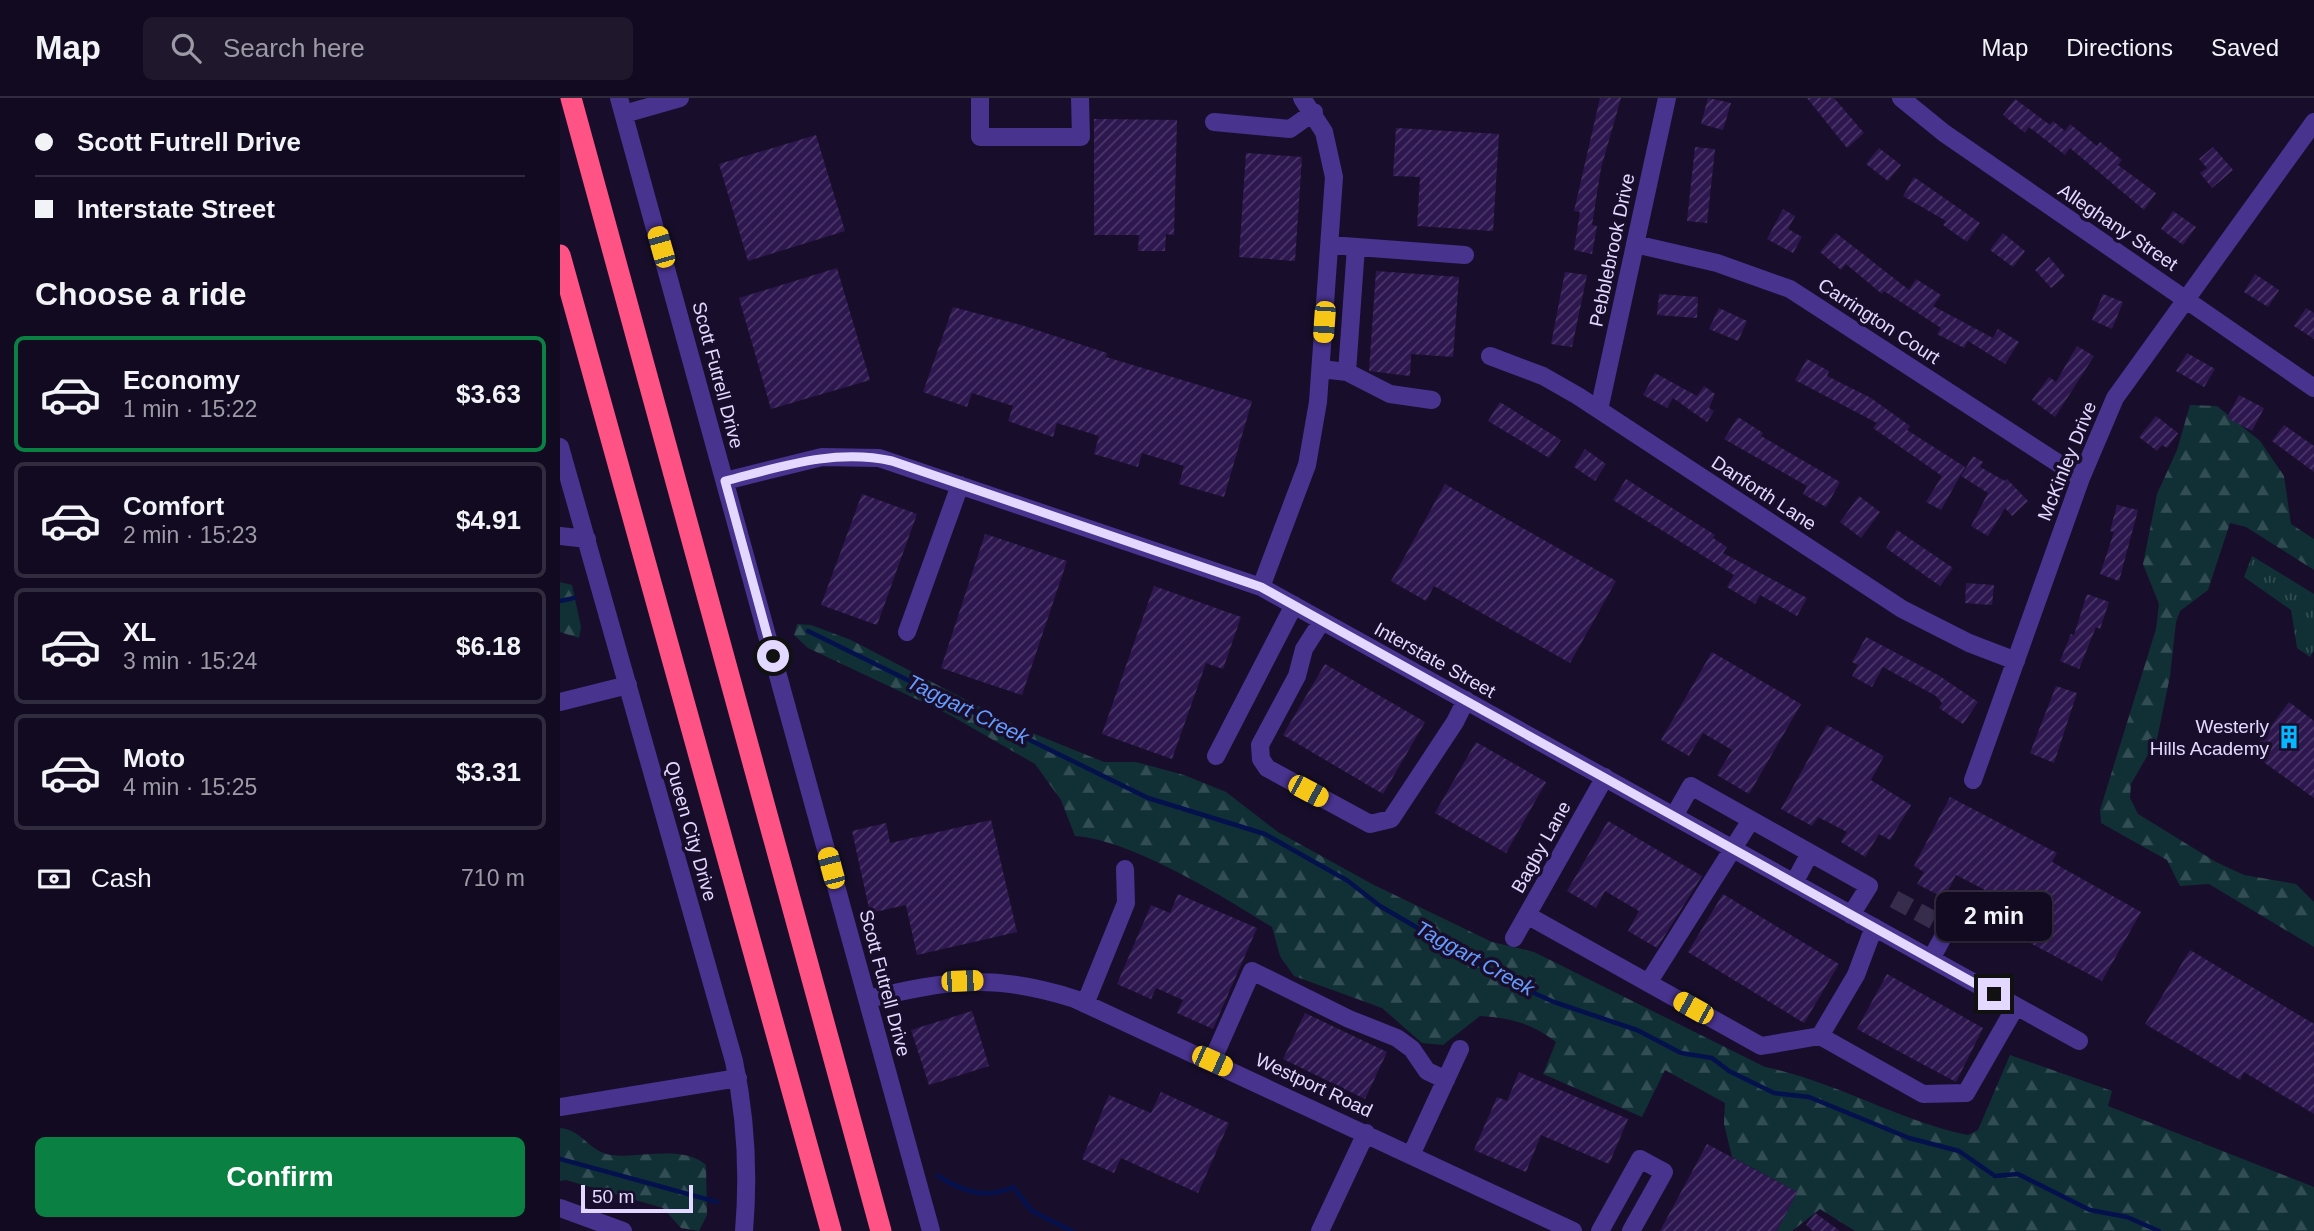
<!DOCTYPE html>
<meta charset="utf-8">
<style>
:root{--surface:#120a20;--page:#1f182d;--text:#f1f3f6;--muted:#9c9aa5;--line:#312b3e;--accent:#0b8043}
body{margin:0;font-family:Helvetica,sans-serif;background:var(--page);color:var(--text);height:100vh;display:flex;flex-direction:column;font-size:26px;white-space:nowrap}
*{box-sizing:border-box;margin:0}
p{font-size:23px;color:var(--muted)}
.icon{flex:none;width:38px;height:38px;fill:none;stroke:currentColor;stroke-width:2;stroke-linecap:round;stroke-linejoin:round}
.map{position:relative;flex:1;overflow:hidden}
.panel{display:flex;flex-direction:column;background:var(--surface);width:560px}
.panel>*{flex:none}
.top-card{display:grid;align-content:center;height:154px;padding:0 35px;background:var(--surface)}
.scale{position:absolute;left:21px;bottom:18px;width:112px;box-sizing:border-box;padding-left:7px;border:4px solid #e3d8ff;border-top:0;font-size:19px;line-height:24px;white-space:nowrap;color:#e3d8ff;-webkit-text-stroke:5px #180e2b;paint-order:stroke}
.end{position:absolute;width:32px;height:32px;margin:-16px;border:9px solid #e3d8ff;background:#111;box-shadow:0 0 0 4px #111}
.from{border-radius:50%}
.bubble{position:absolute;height:49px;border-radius:10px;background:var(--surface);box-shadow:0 2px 5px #0004,0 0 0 2px var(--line);font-size:23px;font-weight:600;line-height:49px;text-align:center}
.car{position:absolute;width:21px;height:42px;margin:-21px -10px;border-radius:9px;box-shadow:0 0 5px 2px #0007;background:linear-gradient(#f5c518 24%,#345 0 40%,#f5c518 0 76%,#345 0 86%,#f5c518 0)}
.top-card b{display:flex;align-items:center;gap:24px;height:66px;font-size:26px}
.top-card b+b{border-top:2px solid var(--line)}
.top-card i{width:18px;height:18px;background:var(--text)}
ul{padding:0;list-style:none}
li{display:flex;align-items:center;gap:21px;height:116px;margin:0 14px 10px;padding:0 21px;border:4px solid var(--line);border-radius:10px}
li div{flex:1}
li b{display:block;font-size:26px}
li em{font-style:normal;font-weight:600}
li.current{border-color:var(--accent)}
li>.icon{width:63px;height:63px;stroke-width:1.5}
h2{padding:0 35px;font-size:32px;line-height:84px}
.pay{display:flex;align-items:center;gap:18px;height:77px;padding:0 35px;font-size:26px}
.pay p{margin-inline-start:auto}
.primary-button{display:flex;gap:14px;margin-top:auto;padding:14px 35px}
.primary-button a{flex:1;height:80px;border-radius:10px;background:var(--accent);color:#fff;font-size:28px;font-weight:600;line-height:80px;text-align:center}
header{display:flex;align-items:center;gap:42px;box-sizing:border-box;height:98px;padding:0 35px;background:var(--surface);border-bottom:2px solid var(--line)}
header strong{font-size:33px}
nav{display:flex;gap:38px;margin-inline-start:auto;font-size:24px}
.search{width:490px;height:63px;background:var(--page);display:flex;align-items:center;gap:18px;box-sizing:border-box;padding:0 24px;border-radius:10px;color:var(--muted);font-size:26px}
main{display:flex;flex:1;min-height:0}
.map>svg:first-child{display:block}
</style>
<header>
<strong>Map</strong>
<div class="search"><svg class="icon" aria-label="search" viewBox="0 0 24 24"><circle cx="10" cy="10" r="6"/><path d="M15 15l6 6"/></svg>Search here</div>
<nav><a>Map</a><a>Directions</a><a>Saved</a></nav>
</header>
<main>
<section class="panel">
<div class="top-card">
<b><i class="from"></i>Scott Futrell Drive</b>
<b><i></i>Interstate Street</b>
</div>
<h2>Choose a ride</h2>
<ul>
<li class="current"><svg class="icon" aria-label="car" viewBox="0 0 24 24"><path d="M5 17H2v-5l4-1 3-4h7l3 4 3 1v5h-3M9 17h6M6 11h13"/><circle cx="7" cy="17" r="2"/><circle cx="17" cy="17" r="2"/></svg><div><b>Economy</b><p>1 min · 15:22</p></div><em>$3.63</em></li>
<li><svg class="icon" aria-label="car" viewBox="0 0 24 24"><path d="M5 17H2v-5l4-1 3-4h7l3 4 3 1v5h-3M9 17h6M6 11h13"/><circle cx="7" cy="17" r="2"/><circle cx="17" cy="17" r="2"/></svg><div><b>Comfort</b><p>2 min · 15:23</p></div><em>$4.91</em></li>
<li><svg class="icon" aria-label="car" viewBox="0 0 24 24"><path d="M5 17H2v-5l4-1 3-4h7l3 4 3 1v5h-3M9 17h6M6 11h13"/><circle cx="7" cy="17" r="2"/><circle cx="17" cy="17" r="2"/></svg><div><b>XL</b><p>3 min · 15:24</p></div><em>$6.18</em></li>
<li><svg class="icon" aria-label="car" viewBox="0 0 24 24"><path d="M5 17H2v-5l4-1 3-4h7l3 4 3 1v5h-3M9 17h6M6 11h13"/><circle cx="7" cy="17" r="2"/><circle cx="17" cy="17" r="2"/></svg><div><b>Moto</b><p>4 min · 15:25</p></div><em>$3.31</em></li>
</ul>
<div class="pay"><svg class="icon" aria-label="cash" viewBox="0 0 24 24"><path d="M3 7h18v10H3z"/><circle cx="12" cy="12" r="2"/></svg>Cash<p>710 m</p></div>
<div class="primary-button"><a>Confirm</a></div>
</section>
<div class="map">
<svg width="1754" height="1133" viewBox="0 0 1754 1133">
<defs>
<pattern id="forest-firs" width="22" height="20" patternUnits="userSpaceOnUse" patternTransform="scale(1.75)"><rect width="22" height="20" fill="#103036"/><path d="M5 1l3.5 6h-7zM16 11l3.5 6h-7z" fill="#334d54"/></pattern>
<pattern id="park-tufts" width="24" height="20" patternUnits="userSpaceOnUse" patternTransform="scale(1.75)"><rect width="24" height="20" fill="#103036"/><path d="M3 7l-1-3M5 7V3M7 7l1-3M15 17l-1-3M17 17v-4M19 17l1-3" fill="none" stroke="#334d54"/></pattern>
<pattern id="building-hatch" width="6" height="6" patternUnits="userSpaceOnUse" patternTransform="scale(1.75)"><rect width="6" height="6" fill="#2d174e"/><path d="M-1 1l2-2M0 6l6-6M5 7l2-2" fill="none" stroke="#4b3869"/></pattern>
</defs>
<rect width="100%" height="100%" fill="#180e2b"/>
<!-- forest -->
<path fill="url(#forest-firs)" d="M1630,307L1657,308L1700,343L1724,378L1731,426L1754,441V472L1686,429L1670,425L1648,492L1620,513L1616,524L1610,578L1597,641L1571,686L1570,700L1578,716L1656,764L1684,777L1736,786L1754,804V849L1649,786L1620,788L1607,762L1541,725L1540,712L1596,531L1599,506L1583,466L1597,396L1617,352Z
M0,484L12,487L21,529L19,540L0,534Z
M237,526L251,527L291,542L460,630L544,664H576L624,677L666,694L718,734L812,786L932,844L974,854L1205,969C1275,983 1337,1022 1408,1037L1418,1032L1450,957L1552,993L1548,1008L1754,1089V1133H1295L1260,1111L1232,1133H1217L1237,1094L1172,1059L1164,1026L1165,1005L1105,972L1082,1019L983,976L996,944C972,925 950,920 920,918L883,947L862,945L822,910L734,878L720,858L712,829C662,798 572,742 515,738L501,702L475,666L390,617L248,550L234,537Z
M0,1030C23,1032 29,1054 51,1057C80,1061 122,1046 146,1067L147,1117L139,1133L121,1130L103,1110L6,1082L0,1083Z"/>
<!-- park -->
<path fill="url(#park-tufts)" d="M1692,458L1754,496V552L1750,559L1737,550L1731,512L1684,479Z"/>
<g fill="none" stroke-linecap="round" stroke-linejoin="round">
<!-- stream -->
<path stroke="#04114d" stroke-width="4.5" d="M0,503L14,500
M248,533L588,700L705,736L788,783L820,808L954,886L994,904L1077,932L1121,955L1152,960L1169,973L1214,995L1249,999L1349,1040L1399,1053L1435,1078L1458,1076L1530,1112L1567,1119L1599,1133
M0,1061L157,1104
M378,1078C402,1093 426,1102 453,1089L472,1113L512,1133"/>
</g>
<!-- building -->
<path fill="url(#building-hatch)" d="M1040,0H1061L1041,70L1032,127L1037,128L1032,156L1014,152L1020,114L1014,113Z
M1148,0L1171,5L1163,32L1141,26Z
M1247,0H1274L1304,35L1287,50Z
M1455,1L1490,27L1493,23L1505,33L1510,26L1537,48L1540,44L1562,62L1558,67L1596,95L1584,112L1510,50L1505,57L1469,29L1465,35L1443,17Z
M534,21L617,22L614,137L606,136L605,153H578L579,137H534Z
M836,30L939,36L933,133L857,128L860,79L833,78Z
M256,37L285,133L188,163L159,66Z
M1135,49L1155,51L1147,125L1127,123Z
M1653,49L1673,72L1652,90L1640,75L1647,70L1639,61Z
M1319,50L1341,67L1328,83L1306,66Z
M686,55L742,59L735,163L679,159Z
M1354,79L1420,125L1407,144L1383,127L1386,123L1343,98Z
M1223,111L1235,118L1228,131L1242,139L1233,155L1207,141Z
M1613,113L1636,129L1623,147L1601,131Z
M1276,135L1349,192L1356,181L1381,197L1373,208L1433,240L1438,231L1459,244L1445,266L1408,243L1404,250L1377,236L1381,230L1324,193L1322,196L1286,166L1281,172L1260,154Z
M1443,135L1465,153L1453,169L1430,152Z
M1489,159L1505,178L1491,190L1475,172Z
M277,170L310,282L211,311L179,200Z
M816,173L899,179L893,259L851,256L850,278L809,273Z
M1005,174L1027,177L1012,249L991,246Z
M1695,176L1719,192L1708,209L1684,194Z
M1099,196L1138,199L1137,220L1097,217Z
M1543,196L1563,204L1552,231L1532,222Z
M393,209L461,227L547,255L546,259L692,303L664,399L619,386L624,368L582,355L578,369L534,356L539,338L497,325L493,339L448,323L453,308L412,295L407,309L363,294Z
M1159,210L1187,223L1178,243L1149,231Z
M1746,210L1754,215V241L1734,228Z
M1517,248L1534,258L1495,319L1472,302L1489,279L1496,284Z
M1627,255L1655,271L1644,289L1616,273Z
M1247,261L1269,273L1267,278L1311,300L1350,328L1347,332L1405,369L1381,412L1366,404L1382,378L1313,330L1317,325L1235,282Z
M1095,275L1137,298L1144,288L1155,296L1149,310L1154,313L1147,324L1113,300L1107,310L1083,297Z
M1679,297L1704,310L1692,333L1667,320Z
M940,304L1001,342L989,360L928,323Z
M1596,318L1618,335L1607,350L1602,347L1597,353L1579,339Z
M1178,319L1203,335L1201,338L1280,384L1266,409L1243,396L1247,388L1164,341Z
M1724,327L1754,348V374L1712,343Z
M1025,351L1046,366L1035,383L1014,369Z
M1413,358L1423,364L1420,369L1445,383L1447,381L1468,403L1452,418L1445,410L1428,438L1411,428L1428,395L1401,378Z
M1066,381L1155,437L1153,440L1167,449L1163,455L1247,500L1237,518L1200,497L1195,506L1167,489L1174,477L1053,402Z
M885,386L1056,483L1010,565L874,488L866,503L831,483Z
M302,396L357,416L317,527L261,507Z
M1299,398L1320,414L1301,440L1280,424Z
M1557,407L1578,412L1559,483L1540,476L1554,434L1550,433Z
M1337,432L1393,470L1380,488L1326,450Z
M425,436L507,463L462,597L381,570Z
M1406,485L1434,487L1432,507L1405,505Z
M594,488L681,519L663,571L646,565L612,661L542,636Z
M1527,496L1549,504L1540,531L1536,529L1519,571L1500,563L1511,536L1514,537Z
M1306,539L1378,577L1418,604L1403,626L1379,610L1382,605L1376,598L1323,569L1312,589L1292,578L1298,567L1292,564Z
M1152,554L1241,606L1189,696L1157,677L1172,652L1143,635L1129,658L1101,642Z
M765,566L865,624L823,696L723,637Z
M1496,588L1517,595L1494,665L1470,655Z
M1729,604L1754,623V700L1691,655Z
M1267,627L1324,658L1311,682L1351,707L1330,742L1319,736L1305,759L1281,744L1287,734L1258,719L1252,728L1221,711Z
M916,644L986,684L946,755L875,715Z
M1390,699L1497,755L1492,764L1581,814L1542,883L1470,845L1475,836L1420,807L1427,793L1396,777L1384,800L1357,786L1364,774L1354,768Z
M431,722L457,834L357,857L346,807L310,815L292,733L326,725L330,745Z
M1048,723L1142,778L1097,850L1068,833L1079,813L1045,793L1036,810L1007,793Z
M618,796L697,830L653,931L617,915L623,902L596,890L591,901L557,886L591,807L610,815Z
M1163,796L1279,866L1244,925L1128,854Z
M1630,852L1754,926V1016L1684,974L1680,982L1585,926Z
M1327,876L1423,930L1396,984L1297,931Z
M412,913L429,968L369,987L351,932Z
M745,915L827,954L805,1001L723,961Z
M959,974L1068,1021L1049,1066L981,1037L966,1074L914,1052L937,999L947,1003Z
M601,994L669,1025L638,1095L561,1060L554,1075L522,1061L549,997L591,1015Z
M1147,1046L1237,1094L1217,1133H1100Z
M1255,1115L1280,1133H1253L1246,1127Z"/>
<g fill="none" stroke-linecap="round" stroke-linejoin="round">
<!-- minor-tunnel -->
<path stroke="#362c4b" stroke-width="18" stroke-dasharray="18 9" stroke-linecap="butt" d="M1334,801L1388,830"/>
<!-- minor -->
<path stroke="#48338f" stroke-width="18" d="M59,0L371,1133
M420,0V39H521L520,0
M1341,0L1384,35L1754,290
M64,16L120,0
M654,24L730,31L754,14
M1075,146L1157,165L1230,191L1521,380
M770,147L905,157
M930,258L983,278L1018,298L1342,511L1409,545L1456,563
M761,271L787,274L796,149
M787,274L830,296L872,302
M1039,312L1107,0
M0,349L174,963C186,1020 189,1075 184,1133
M165,383L262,359L319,360L701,489L1519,943
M0,438L27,441
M701,489L747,367L758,304L774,79L764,34L742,0
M762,523L744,551L737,578L700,647L701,661L707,670L810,726L831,721L895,624L906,602
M347,534L400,387
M0,604L68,587
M656,658L734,507
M1413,682L1521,380L1555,300L1754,24
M1114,718L1131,688L1309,788L1291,817
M1234,785L1250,755
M967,817L1201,948L1260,938L1363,996L1406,995L1456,908
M954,840L1045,679
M1371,861L1388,830
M1088,885L1191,722
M308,901C388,882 435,875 515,901L1013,1133
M525,906L566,805L565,771
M1260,938L1296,877L1314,829
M652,963L692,873L789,921L837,940L852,951L867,973L886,982
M0,1009L178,980
M851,1057L900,951
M0,1110L63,1133
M760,1133L806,1035
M1040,1133L1080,1061L1104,1074L1071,1133"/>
<!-- highway -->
<path stroke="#ff5385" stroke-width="21" d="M11,0L321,1133
M0,157L271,1133"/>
</g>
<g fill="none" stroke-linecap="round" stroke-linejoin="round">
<!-- route -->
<path stroke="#e3d8ff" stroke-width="9" d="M213,558L165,383C220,369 275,350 332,363L701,489L1434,896"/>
</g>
<!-- icons -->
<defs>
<g id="building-bare" transform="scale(1.89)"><path d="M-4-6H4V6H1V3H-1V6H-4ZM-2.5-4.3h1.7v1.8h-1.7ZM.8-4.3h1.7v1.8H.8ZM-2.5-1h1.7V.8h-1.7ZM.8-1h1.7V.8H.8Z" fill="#04b7ff" stroke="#180e2b" stroke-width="2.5" paint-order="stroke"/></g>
</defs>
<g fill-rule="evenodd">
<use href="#building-bare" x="1729" y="639"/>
</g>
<g text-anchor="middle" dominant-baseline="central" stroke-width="7" stroke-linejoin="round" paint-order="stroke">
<!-- street labels -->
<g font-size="19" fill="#e3d8ff" stroke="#180e2b">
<text transform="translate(1558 129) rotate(34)">Alleghany Street</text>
<text transform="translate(1052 152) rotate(-78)">Pebblebrook Drive</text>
<text transform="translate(1319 223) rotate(33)">Carrington Court</text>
<text transform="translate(158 277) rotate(75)">Scott Futrell Drive</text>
<text transform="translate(1507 363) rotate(-68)">McKinley Drive</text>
<text transform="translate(1204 395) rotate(33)">Danforth Lane</text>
<text transform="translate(875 562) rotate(29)">Interstate Street</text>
<text transform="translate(131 733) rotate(74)">Queen City Drive</text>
<text transform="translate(981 749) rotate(-61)">Bagby Lane</text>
<text transform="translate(325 885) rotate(75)">Scott Futrell Drive</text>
<text transform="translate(754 987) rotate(25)">Westport Road</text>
</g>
<!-- poi labels -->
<g font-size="19" fill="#e3d8ff" stroke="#180e2b" text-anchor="end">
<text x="1709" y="628">Westerly<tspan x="1709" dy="22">Hills Academy</tspan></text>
</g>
<!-- water labels -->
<g font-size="21" font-style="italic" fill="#669cff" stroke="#180e2b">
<text transform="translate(408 611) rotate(26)">Taggart Creek</text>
<text transform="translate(915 860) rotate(29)">Taggart Creek</text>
</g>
</g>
</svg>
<div class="scale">50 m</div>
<i class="end from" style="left:213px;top:558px"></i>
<i class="end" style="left:1434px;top:896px"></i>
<div class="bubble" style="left:1376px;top:794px;width:116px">2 min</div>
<i class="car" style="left:101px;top:149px;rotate:344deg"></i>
<i class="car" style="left:764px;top:224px;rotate:184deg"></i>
<i class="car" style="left:748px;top:693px;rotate:118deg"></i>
<i class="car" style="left:271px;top:770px;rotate:345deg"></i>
<i class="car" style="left:402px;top:883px;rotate:88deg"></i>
<i class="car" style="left:1133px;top:910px;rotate:299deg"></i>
<i class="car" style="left:652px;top:963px;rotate:114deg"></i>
</div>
</main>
